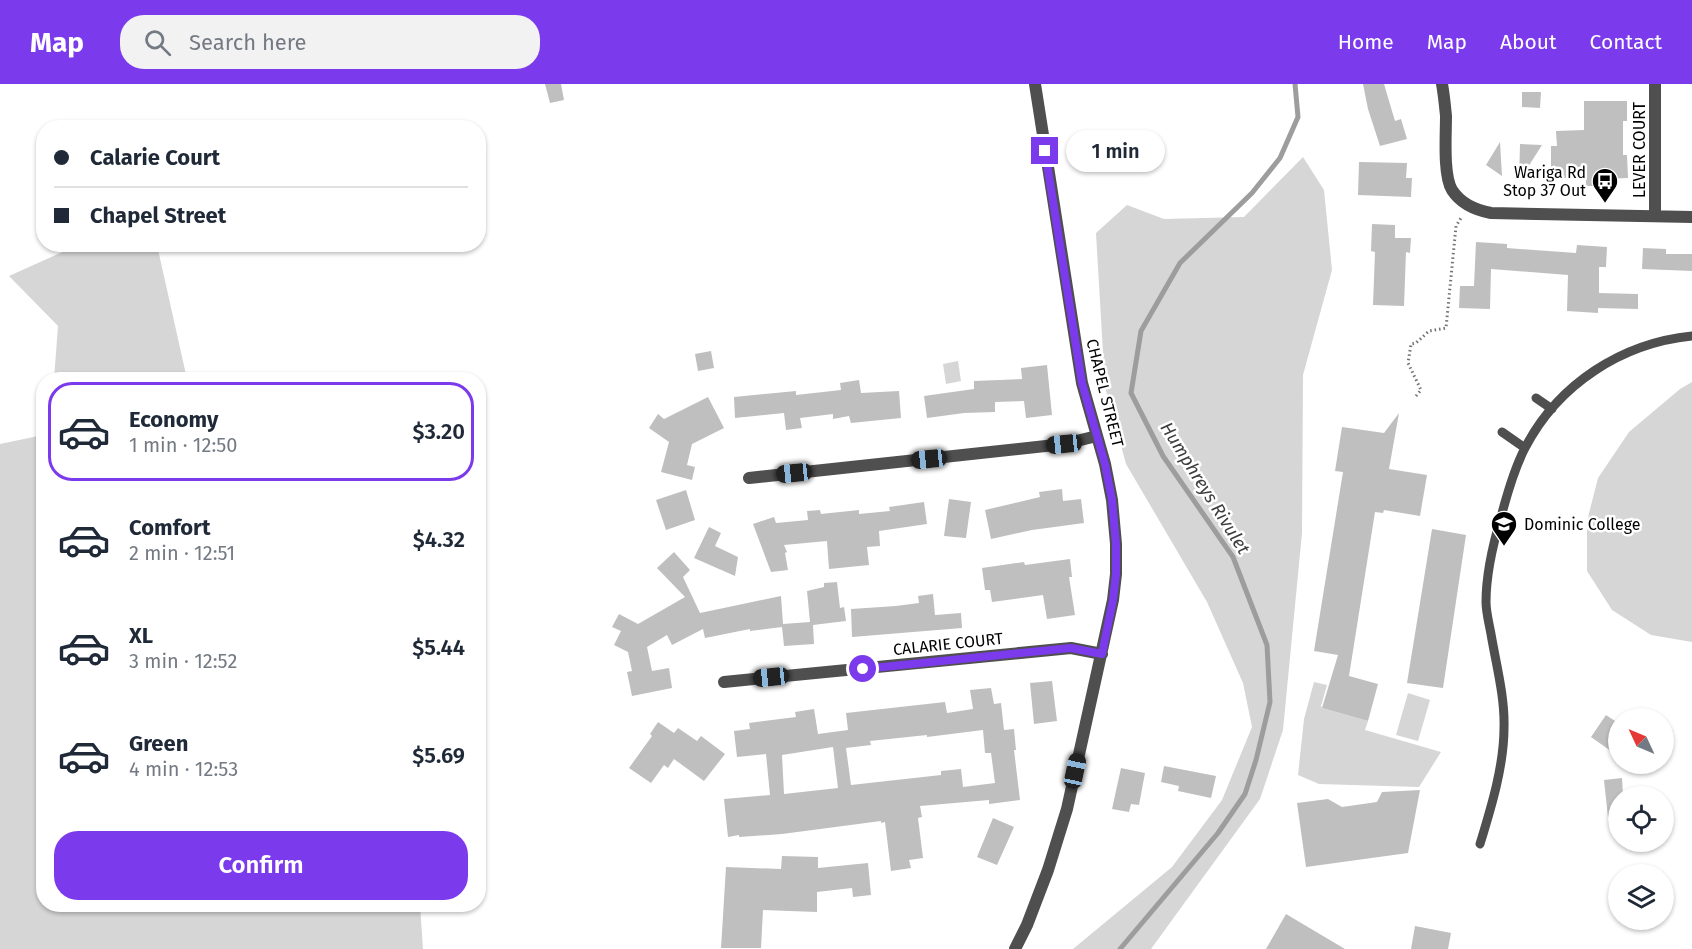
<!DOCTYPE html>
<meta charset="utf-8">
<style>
:root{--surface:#fff;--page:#f2f2f3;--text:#1f2937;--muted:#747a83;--line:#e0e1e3;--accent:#7c3aed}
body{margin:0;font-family:"Fira Sans",sans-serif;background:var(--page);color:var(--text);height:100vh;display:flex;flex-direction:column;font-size:22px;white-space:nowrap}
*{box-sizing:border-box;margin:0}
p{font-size:20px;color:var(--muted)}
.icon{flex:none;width:33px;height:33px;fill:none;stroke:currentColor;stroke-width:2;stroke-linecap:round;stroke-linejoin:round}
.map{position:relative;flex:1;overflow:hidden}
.sheet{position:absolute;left:36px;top:288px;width:450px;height:540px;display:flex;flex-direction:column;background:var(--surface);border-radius:24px;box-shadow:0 2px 4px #0004}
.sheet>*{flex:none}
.banner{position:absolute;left:36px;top:36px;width:450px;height:132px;border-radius:24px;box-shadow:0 2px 4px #0004;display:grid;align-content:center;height:132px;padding:0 18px;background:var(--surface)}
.needle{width:39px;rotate:314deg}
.tools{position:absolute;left:1608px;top:624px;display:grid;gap:12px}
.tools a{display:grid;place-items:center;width:66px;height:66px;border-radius:50%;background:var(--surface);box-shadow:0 2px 4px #0004;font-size:30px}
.end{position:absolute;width:27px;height:27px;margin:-14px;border:8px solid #7c3aed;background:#fff;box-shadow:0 0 0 3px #fff}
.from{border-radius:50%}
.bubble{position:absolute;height:42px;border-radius:21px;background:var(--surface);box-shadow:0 2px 4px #0004;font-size:20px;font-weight:600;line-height:42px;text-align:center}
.car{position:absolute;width:18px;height:36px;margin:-18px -9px;border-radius:8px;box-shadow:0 0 4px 2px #0007;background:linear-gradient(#222 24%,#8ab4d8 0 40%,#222 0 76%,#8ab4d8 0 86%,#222 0)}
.banner b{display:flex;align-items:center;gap:21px;height:57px;font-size:22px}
.banner b+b{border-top:2px solid var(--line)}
.banner i{width:15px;height:15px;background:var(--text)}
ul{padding:10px 0 0;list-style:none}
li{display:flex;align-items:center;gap:18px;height:99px;margin:0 12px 9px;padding:0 6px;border:3px solid transparent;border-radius:24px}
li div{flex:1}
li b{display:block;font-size:22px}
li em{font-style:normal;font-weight:600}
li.current{border-color:var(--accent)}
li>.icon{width:54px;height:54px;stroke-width:1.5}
.action{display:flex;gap:12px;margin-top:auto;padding:12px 18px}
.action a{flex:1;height:69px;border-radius:24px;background:var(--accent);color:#fff;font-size:24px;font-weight:600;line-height:69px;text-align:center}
header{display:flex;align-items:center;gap:36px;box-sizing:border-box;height:84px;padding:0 30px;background:var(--accent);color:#fff}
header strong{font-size:28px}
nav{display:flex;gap:33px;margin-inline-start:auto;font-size:21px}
.search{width:420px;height:54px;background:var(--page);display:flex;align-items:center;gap:15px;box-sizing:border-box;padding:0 21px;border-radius:24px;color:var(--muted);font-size:22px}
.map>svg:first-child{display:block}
</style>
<header>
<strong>Map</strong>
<div class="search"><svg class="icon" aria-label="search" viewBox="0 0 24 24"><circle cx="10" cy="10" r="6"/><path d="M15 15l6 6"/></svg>Search here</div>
<nav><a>Home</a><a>Map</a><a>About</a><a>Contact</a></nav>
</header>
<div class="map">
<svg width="1692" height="865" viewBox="0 0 1692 865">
<rect width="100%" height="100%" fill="#fff"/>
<!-- green -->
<path fill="#d6d6d6" d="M1303,73L1324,106L1332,186L1303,291L1302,449L1283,646L1260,715L1151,865H1073L1172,783L1222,716L1252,643L1243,599L1207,518L1126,380L1105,303L1096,149L1127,121L1164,135L1244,133Z
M78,161H157L187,295H54L58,242L9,192Z
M958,277L961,297L946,300L943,280Z
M1692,298V558L1651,551L1612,526L1587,487V437L1598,394L1629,348L1680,305Z
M43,351L44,820L420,821L423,865H0V360Z
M1314,598L1327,601L1321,622L1322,624L1368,637L1365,646L1441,668L1419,703L1319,700L1298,691L1304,635Z
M1408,609L1430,616L1418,657L1396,651Z"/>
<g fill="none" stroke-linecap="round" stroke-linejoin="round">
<!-- stream -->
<path stroke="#9d9d9d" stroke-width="5" d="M1120,865L1218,749L1245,710L1256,676L1270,618L1267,561L1233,473L1163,372L1131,309L1141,247L1180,179L1252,109L1280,74L1298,33L1295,0"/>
</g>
<!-- building -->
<path fill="#bfbfbf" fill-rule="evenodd" d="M545,0H561L564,16L550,19Z
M1363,0H1384L1395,37L1401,35L1407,55L1380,62L1368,25Z
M1522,8H1541L1540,24L1522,23Z
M1584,17H1627V37H1623V71H1627L1628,94L1600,95V102H1586V94H1551V62H1557L1556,47L1584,46Z
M1500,58L1502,92L1486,81Z
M1520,60L1542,61L1519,97Z
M1359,78L1407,79L1406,94H1412L1411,113L1358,111Z
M1372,140L1395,141V154H1411L1410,169L1406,168L1404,222L1373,221L1375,168L1371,167Z
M1476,158L1507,160V164L1576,169L1577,161L1607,163L1606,183H1599V209L1638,210V225L1598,224V229L1567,227L1568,191L1491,185L1490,225L1459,224L1460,202H1474Z
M1643,164L1666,165V170H1692V187L1642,185Z
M711,267L714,284L698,287L695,270Z
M1047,281L1052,331L1026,334L1024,317L995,318V328L964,329L927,334L924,312L974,305V297L1022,295L1021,284Z
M859,296L861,309L899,307L901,334L851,339L849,332L833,335V330L800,334L802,344L786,346L784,329L735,334L734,313L796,307V311L841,306L840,299Z
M708,313L724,344L692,360L687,381L695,383L692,396L661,388L669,358L649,344L658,330L664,335Z
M1399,329L1389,385L1427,391L1420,432L1384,426L1383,429L1375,428L1349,592L1378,600L1368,637L1322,624L1338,571L1314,567L1343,388L1335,387L1342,343L1384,349Z
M1062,405L1063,417L1081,415L1084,439L1032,446L991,455L985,426L1040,413L1039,408Z
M686,406L695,436L666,446L656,416Z
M949,415L971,418L966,454L944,452Z
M924,418L927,440L879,447L880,462L867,463L869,481L829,485L827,457L784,461L787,468L785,469L788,486L771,488L753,440L774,433L776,439L808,436L807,427L820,426L821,430L859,426V430L890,427L889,423Z
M709,443L721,449L715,462L738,473L735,492L694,474Z
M1432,445L1466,451L1443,604L1407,599Z
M674,468L690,486L683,493L700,529L781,512L783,540L810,538L807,507L824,503V499L837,498L840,524L844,523L846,537L813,541L814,560L784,562L782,543L750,547V545L705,554L703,545L672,561L667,551L647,563L652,587L669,584L672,604L632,612L627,588L632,587L628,568L614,561L621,547L612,543L619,530L638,540L685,513L657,484Z
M1070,475L1072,493H1069L1075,531L1047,535L1043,511L992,518L990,506H985L982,484L1024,478L1025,481Z
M933,510L935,531L961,529L962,544L852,553L851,525L896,522L919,519L918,512Z
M1052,597L1057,637L1034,640L1030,599Z
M991,604L994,620L1001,619L1004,646L1014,645L1016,666H1014L1020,716L989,720V716L920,722L922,733L918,734L923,774L909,776L911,784L891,787L885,738L881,739V737L782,750L739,753V751L728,753L724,715L770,711L766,670L737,673L734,647L750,645L749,639L796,633L795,628L814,625L818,650L848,646L846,629L945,618L947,629L973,625L970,606ZM983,646L985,669H991L995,699L963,703L961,685L941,687V691L851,701L846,664L871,661L870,657L927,651V653ZM833,663L838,704L784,710L782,671Z
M1606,631L1618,639V672L1591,653Z
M658,638L674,649L678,644L697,657L701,652L725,670L704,697L674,675L668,684L664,681L651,699L629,684L652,652L650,650Z
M1164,682L1216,692L1211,714L1178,707L1179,702L1161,698Z
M1121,684L1145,689L1139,721L1131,720L1129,728L1112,725Z
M1622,694L1623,712H1618V742L1609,743L1604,696Z
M1420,706L1408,769L1306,783L1297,719L1328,715L1342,723L1377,718L1382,708Z
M993,734L1014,743L997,781L977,773Z
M782,772L818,773V784L868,779L871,811L853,813L852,804L817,808V828L763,826L761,864H721L726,783L781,785Z
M1286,830L1345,865H1266Z
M1415,842L1451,849L1448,865H1411Z"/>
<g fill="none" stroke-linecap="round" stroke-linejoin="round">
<!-- path -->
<path stroke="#717171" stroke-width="3" stroke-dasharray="1.5 3" stroke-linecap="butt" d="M1416,312L1421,306L1408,279L1411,260L1416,259L1429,247L1446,244L1456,142L1461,134"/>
<!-- lane -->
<path stroke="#4f4f4f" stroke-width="9" d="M1536,314L1552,325
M1502,348L1525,364
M1480,760C1491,724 1504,682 1504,644C1505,613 1496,580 1491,550C1489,539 1486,528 1486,518C1486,490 1493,460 1501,433C1507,410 1514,385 1525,364C1558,300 1622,259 1692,252"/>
<!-- street -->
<path stroke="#4f4f4f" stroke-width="12" d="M1442,0C1444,11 1445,22 1446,32C1446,51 1443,91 1452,106C1461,120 1475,126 1491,129L1692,133
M1655,132V0
M749,394L1064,360L1097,352
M724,598L1071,564L1102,570
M1015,865L1027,841L1048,786L1067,725L1113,516L1116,490V460L1112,416L1105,380L1082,299L1035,0"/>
</g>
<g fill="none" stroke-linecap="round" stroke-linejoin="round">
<!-- route -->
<path stroke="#7c3aed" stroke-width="8" d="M863,585L1071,564L1102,570L1113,516L1116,490V460L1112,416L1105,380L1082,299L1045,67"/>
</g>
<!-- icons -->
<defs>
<g id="bus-pin" transform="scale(1.35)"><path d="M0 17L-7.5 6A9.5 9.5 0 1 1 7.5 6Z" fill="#000" stroke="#fff"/><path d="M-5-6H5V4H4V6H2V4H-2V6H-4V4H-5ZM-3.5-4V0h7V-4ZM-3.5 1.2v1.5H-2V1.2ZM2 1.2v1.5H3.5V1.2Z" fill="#fff"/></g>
<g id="school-pin" transform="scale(1.35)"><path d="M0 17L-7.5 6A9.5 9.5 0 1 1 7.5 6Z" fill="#000" stroke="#fff"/><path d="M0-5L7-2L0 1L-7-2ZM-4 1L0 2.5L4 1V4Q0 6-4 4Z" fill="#fff"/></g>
</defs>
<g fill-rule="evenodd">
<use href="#bus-pin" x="1605" y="97"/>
<use href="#school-pin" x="1504" y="440"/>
</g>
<g text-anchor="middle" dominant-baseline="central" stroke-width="5" stroke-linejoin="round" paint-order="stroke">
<!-- street labels -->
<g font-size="16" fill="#000" stroke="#fff">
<text transform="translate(1639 66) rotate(-90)">LEVER COURT</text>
<text transform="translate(1105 309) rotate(76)">CHAPEL STREET</text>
<text transform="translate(948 560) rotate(-6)">CALARIE COURT</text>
</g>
<!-- poi labels -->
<g font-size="16" fill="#000" stroke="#fff" text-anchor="end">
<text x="1586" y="88">Wariga Rd<tspan x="1586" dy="18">Stop 37 Out</tspan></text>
<text x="1524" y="440" text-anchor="start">Dominic College</text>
</g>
<!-- water labels -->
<g font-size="18" font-style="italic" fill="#3e3e3e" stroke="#fff">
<text transform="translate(1205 404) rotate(58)">Humphreys Rivulet</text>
</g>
</g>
</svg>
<div class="tools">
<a><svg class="needle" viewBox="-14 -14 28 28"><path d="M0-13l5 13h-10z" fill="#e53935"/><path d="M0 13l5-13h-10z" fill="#747a83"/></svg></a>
<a><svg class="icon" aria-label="locate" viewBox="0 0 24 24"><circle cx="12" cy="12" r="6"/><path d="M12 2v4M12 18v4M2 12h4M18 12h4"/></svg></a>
<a><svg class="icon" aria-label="layers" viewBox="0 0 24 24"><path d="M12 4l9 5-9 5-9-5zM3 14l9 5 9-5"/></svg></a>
</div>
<i class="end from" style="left:863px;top:585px"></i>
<i class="end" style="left:1045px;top:67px"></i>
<div class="bubble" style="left:1066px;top:46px;width:99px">1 min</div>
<i class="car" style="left:1064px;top:360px;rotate:264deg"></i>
<i class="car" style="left:929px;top:375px;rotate:264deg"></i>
<i class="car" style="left:794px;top:389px;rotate:264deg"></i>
<i class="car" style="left:771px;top:593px;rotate:264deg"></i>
<i class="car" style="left:1075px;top:687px;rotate:12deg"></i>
<div class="banner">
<b><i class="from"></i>Calarie Court</b>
<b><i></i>Chapel Street</b>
</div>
<section class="sheet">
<ul>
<li class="current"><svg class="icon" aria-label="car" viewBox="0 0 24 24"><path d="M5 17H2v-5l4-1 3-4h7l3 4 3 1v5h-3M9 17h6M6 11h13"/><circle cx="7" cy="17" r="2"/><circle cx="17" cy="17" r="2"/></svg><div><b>Economy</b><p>1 min · 12:50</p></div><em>$3.20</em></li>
<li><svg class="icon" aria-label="car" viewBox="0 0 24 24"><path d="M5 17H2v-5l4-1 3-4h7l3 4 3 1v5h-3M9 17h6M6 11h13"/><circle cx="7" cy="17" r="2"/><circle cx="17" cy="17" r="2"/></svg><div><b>Comfort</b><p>2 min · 12:51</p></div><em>$4.32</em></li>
<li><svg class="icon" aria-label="car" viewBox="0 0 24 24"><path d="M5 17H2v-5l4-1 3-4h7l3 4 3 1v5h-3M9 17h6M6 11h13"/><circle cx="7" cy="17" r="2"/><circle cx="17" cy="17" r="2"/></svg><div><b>XL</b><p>3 min · 12:52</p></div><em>$5.44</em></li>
<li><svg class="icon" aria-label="car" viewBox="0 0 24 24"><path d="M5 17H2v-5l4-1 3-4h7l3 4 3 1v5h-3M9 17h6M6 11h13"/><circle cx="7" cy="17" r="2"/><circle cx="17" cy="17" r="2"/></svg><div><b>Green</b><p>4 min · 12:53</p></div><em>$5.69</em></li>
</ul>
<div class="action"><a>Confirm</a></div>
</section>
</div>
